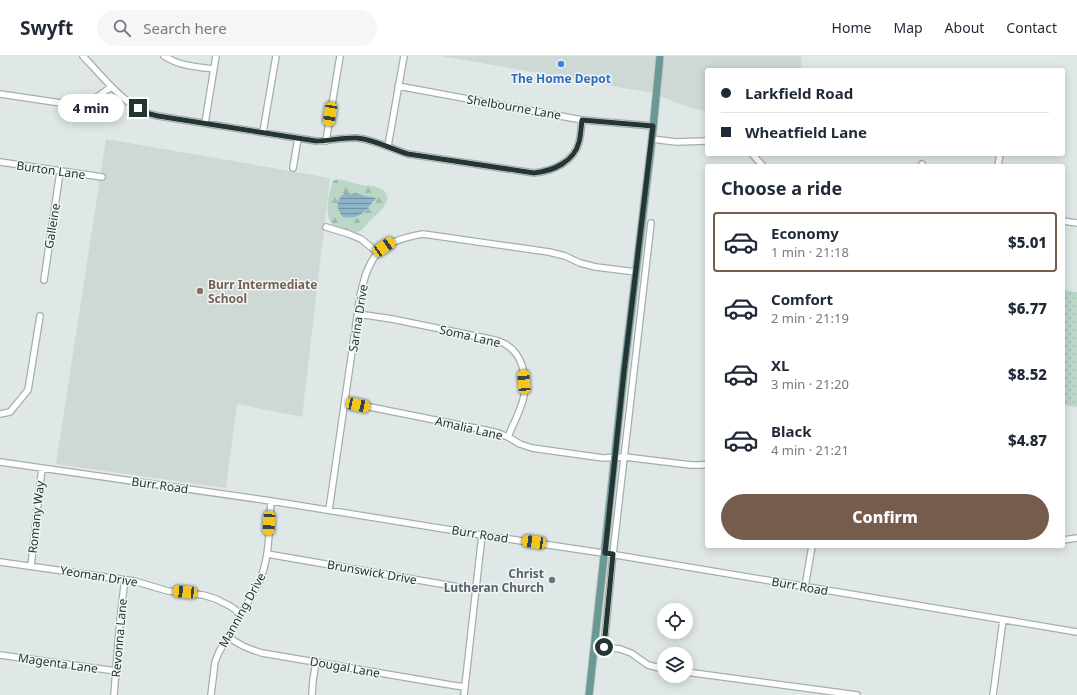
<!DOCTYPE html>
<meta charset="utf-8">
<style>
:root{--surface:#fff;--page:#f6f6f7;--text:#1f2937;--muted:#747a83;--line:#e0e1e3;--accent:#755c4c}
body{margin:0;font-family:"Noto Sans",sans-serif;background:var(--page);color:var(--text);height:100vh;display:flex;flex-direction:column;font-size:15px;white-space:nowrap}
*{box-sizing:border-box;margin:0}
p{font-size:13px;color:var(--muted)}
.icon{flex:none;width:22px;height:22px;fill:none;stroke:currentColor;stroke-width:2;stroke-linecap:round;stroke-linejoin:round}
.map{position:relative;flex:1;overflow:hidden}
.drawer{position:absolute;left:705px;top:108px;width:360px;height:384px;display:flex;flex-direction:column;background:var(--surface);border-radius:4px;box-shadow:0 2px 10px #0003}
.drawer>*{flex:none}
.guide{position:absolute;left:705px;top:12px;width:360px;height:88px;border-radius:4px;box-shadow:0 2px 10px #0003;display:grid;align-content:center;height:88px;padding:0 16px;background:var(--surface)}
.fabs{position:absolute;left:657px;top:547px;display:grid;gap:8px}
.fabs a{display:grid;place-items:center;width:36px;height:36px;border-radius:50%;background:var(--surface);box-shadow:0 2px 10px #0003;font-size:20px}
.end{position:absolute;width:18px;height:18px;margin:-9px;border:5px solid #233634;background:#fff;box-shadow:0 0 0 2px #fff}
.from{border-radius:50%}
.bubble{position:absolute;height:28px;border-radius:14px;background:var(--surface);box-shadow:0 2px 10px #0003;font-size:13px;font-weight:800;line-height:28px;text-align:center}
.car{position:absolute;width:12px;height:24px;margin:-12px -6px;border-radius:5px;box-shadow:0 0 3px 1px #0007;background:linear-gradient(#f5c518 24%,#345 0 40%,#f5c518 0 76%,#345 0 86%,#f5c518 0)}
.guide b{display:flex;align-items:center;gap:14px;height:38px;font-size:15px}
.guide b+b{border-top:1px solid var(--line)}
.guide i{width:10px;height:10px;background:var(--text)}
ul{padding:0;list-style:none}
li{display:flex;align-items:center;gap:12px;height:60px;margin:0 8px 6px;padding:0 8px;border:2px solid transparent;border-radius:4px}
li div{flex:1}
li b{display:block;font-size:15px}
li em{font-style:normal;font-weight:800}
li.active{border-color:var(--accent)}
li>.icon{width:36px;height:36px;stroke-width:1.5}
h2{padding:0 16px;font-size:18px;line-height:48px}
.button{display:flex;gap:8px;margin-top:auto;padding:8px 16px}
.button a{flex:1;height:46px;border-radius:24px;background:var(--accent);color:#fff;font-size:16px;font-weight:800;line-height:46px;text-align:center}
header{display:flex;align-items:center;gap:24px;box-sizing:border-box;height:56px;padding:0 20px;background:var(--surface);border-bottom:1px solid var(--line)}
header strong{font-size:19px}
nav{display:flex;gap:22px;margin-inline-start:auto;font-size:14px}
.search{width:280px;height:36px;background:var(--page);display:flex;align-items:center;gap:10px;box-sizing:border-box;padding:0 14px;border-radius:22px;color:var(--muted);font-size:15px}
.map>svg:first-child{display:block}
</style>
<header>
<strong>Swyft</strong>
<div class="search"><svg class="icon" aria-label="search" viewBox="0 0 24 24"><circle cx="10" cy="10" r="6"/><path d="M15 15l6 6"/></svg>Search here</div>
<nav><a>Home</a><a>Map</a><a>About</a><a>Contact</a></nav>
</header>
<div class="map">
<svg width="1077" height="639" viewBox="0 0 1077 639">
<defs>
<pattern id="forest-firs" width="22" height="20" patternUnits="userSpaceOnUse"><rect width="22" height="20" fill="#bbd7c8"/><path d="M5 1l3.5 6h-7zM16 11l3.5 6h-7z" fill="#a0b9ac"/></pattern>
<pattern id="park-dots" width="8" height="8" patternUnits="userSpaceOnUse"><rect width="8" height="8" fill="#bbd7c8"/><path d="M2 2h.1M6 6h.1" fill="none" stroke="#a0b9ac" stroke-width="1.8" stroke-linecap="round"/></pattern>
<pattern id="water-rules" width="6" height="5" patternUnits="userSpaceOnUse"><rect width="6" height="5" fill="#8eb4c7"/><path d="M0 2.5h6" fill="none" stroke="#7493a2"/></pattern>
</defs>
<rect width="100%" height="100%" fill="#dfe8e6"/>
<!-- built -->
<path fill="#ced8d5" d="M441,0H801L802,14H707V55L690,52L652,37Z
M106,83L330,122L302,361L237,348L226,432L56,408Z"/>
<!-- forest -->
<path fill="url(#forest-firs)" d="M337,123C346,124 352,127 361,129C365,130 369,129 373,130C398,136 386,151 373,162C367,166 364,175 357,176C353,178 349,176 345,175C341,173 335,171 332,168C324,159 329,135 333,125Z"/>
<!-- park -->
<path fill="url(#park-dots)" d="M1063,234L1077,236V351L1063,348Z"/>
<!-- water -->
<path fill="url(#water-rules)" d="M345,137L351,138L356,137L365,140L376,142C365,155 361,164 343,161C336,153 335,144 345,137Z"/>
<g fill="none" stroke-linecap="round" stroke-linejoin="round">
<!-- minor casing -->
<g stroke="#a3afad" stroke-width="8">
<path id="minor" d="M83,0C100,18 124,48 146,57C150,58 154,59 158,60L316,85C330,85 344,81 357,82C376,84 391,93 408,98L534,117C553,115 574,106 579,86C581,79 581,71 582,64
M164,0C179,10 197,11 214,13
M398,30L582,64L653,70
M0,38L61,47L74,48L83,47L94,43L111,31
M205,67L216,0
M263,76L276,0
M652,83L676,86L707,85
M326,85L340,0
M388,90L404,0
M752,98L763,110
M0,106L102,121
M921,110L922,108
M998,110L1000,98
M293,112L298,82
M1063,165L1077,167
M326,171L349,178L361,183L377,196
M44,224L60,116
M358,258L392,263L490,283C495,284 500,285 505,288C523,298 527,321 524,340C521,354 513,368 508,381
M345,346L485,374L498,377L508,381L520,388L532,392L603,402L625,401L691,409H702L707,408
M0,358L10,356L28,334L40,260
M0,406L271,445L482,479L616,499L1077,576
M329,454L360,240C369,198 380,185 423,178L549,196L565,200L580,207L596,211L636,216
M1063,484L1077,482
M267,498L476,534
M0,506L134,525L168,535L203,539L216,543L230,550L241,558
M31,510L42,412
M805,531L812,490
M228,580C238,589 249,593 262,597L451,629L465,631
M595,590L620,593L631,597L648,609L664,613
M604,591L613,498L651,167
M0,599L116,615
M686,616L857,639
M114,639C117,601 119,563 125,524
M211,639L215,606L219,596L259,527C270,501 269,473 271,445
M312,639L313,624L316,606
M464,639L482,479
M993,639L1003,564"/>
</g>
<!-- major casing -->
<g stroke="#bdc3c2" stroke-width="9">
<path id="major" d="M589,639L624,315L652,83L660,0"/>
</g>
<!-- minor -->
<use href="#minor" stroke="#fff" stroke-width="5.5"/>
<!-- major -->
<use href="#major" stroke="#699895" stroke-width="7"/>
</g>
<g fill="none" stroke-linecap="round" stroke-linejoin="round">
<!-- route -->
<path stroke="#233634" stroke-width="5" d="M138,52L146,57L158,60L316,85C330,85 344,81 357,82C376,84 391,93 408,98L534,117C553,115 574,106 579,86C581,79 581,71 582,64L653,70L624,315L605,497L613,498L604,591"/>
</g>
<!-- markers -->
<circle fill="#3f7fe0" stroke="#eff6f3" stroke-width="1.5" cx="561" cy="8" r="4"/>
<circle fill="#8d6e63" stroke="#eff6f3" stroke-width="1.5" cx="200" cy="235" r="4"/>
<circle fill="#6b7280" stroke="#eff6f3" stroke-width="1.5" cx="552" cy="524" r="4"/>
<g text-anchor="middle" dominant-baseline="central" stroke-width="3" stroke-linejoin="round" paint-order="stroke">
<!-- shop labels -->
<g font-size="12" font-weight="bold" fill="#366cbe" stroke="#eff6f3">
<text x="561" y="22">The Home Depot</text>
</g>
<!-- street labels -->
<g font-size="12" fill="#233634" stroke="#eff6f3">
<text transform="translate(514 51) rotate(10)">Shelbourne Lane</text>
<text transform="translate(51 114) rotate(8)">Burton Lane</text>
<text transform="translate(52 170) rotate(-81)">Galleine</text>
<text transform="translate(358 262) rotate(-81)">Sarina Drive</text>
<text transform="translate(470 280) rotate(13)">Soma Lane</text>
<text transform="translate(469 372) rotate(13)">Amalia Lane</text>
<text transform="translate(160 429) rotate(8)">Burr Road</text>
<text transform="translate(36 461) rotate(-84)">Romany Way</text>
<text transform="translate(480 478) rotate(9)">Burr Road</text>
<text transform="translate(372 516) rotate(10)">Brunswick Drive</text>
<text transform="translate(99 520) rotate(9)">Yeoman Drive</text>
<text transform="translate(800 530) rotate(10)">Burr Road</text>
<text transform="translate(242 554) rotate(-61)">Manning Drive</text>
<text transform="translate(119 582) rotate(-85)">Revonna Lane</text>
<text transform="translate(58 607) rotate(8)">Magenta Lane</text>
<text transform="translate(345 611) rotate(10)">Dougal Lane</text>
</g>
<!-- education labels -->
<g font-size="12" font-weight="bold" fill="#785e54" stroke="#eff6f3" text-anchor="start">
<text x="208" y="228">Burr Intermediate<tspan x="208" dy="14">School</tspan></text>
</g>
<!-- worship labels -->
<g font-size="12" font-weight="bold" fill="#5b616d" stroke="#eff6f3" text-anchor="end">
<text x="544" y="517">Christ<tspan x="544" dy="14">Lutheran Church</tspan></text>
</g>
</g>
</svg>
<div class="fabs">
<a><svg class="icon" aria-label="locate" viewBox="0 0 24 24"><circle cx="12" cy="12" r="6"/><path d="M12 2v4M12 18v4M2 12h4M18 12h4"/></svg></a>
<a><svg class="icon" aria-label="layers" viewBox="0 0 24 24"><path d="M12 4l9 5-9 5-9-5zM3 14l9 5 9-5"/></svg></a>
</div>
<i class="end from" style="left:604px;top:591px"></i>
<i class="end" style="left:138px;top:52px"></i>
<div class="bubble" style="left:58px;top:38px;width:66px">4 min</div>
<i class="car" style="left:330px;top:58px;rotate:189deg"></i>
<i class="car" style="left:384px;top:191px;rotate:56deg"></i>
<i class="car" style="left:524px;top:326px;rotate:355deg"></i>
<i class="car" style="left:358px;top:349px;rotate:102deg"></i>
<i class="car" style="left:269px;top:467px;rotate:183deg"></i>
<i class="car" style="left:534px;top:486px;rotate:278deg"></i>
<i class="car" style="left:185px;top:536px;rotate:275deg"></i>
<div class="guide">
<b><i class="from"></i>Larkfield Road</b>
<b><i></i>Wheatfield Lane</b>
</div>
<section class="drawer">
<h2>Choose a ride</h2>
<ul>
<li class="active"><svg class="icon" aria-label="car" viewBox="0 0 24 24"><path d="M5 17H2v-5l4-1 3-4h7l3 4 3 1v5h-3M9 17h6M6 11h13"/><circle cx="7" cy="17" r="2"/><circle cx="17" cy="17" r="2"/></svg><div><b>Economy</b><p>1 min · 21:18</p></div><em>$5.01</em></li>
<li><svg class="icon" aria-label="car" viewBox="0 0 24 24"><path d="M5 17H2v-5l4-1 3-4h7l3 4 3 1v5h-3M9 17h6M6 11h13"/><circle cx="7" cy="17" r="2"/><circle cx="17" cy="17" r="2"/></svg><div><b>Comfort</b><p>2 min · 21:19</p></div><em>$6.77</em></li>
<li><svg class="icon" aria-label="car" viewBox="0 0 24 24"><path d="M5 17H2v-5l4-1 3-4h7l3 4 3 1v5h-3M9 17h6M6 11h13"/><circle cx="7" cy="17" r="2"/><circle cx="17" cy="17" r="2"/></svg><div><b>XL</b><p>3 min · 21:20</p></div><em>$8.52</em></li>
<li><svg class="icon" aria-label="car" viewBox="0 0 24 24"><path d="M5 17H2v-5l4-1 3-4h7l3 4 3 1v5h-3M9 17h6M6 11h13"/><circle cx="7" cy="17" r="2"/><circle cx="17" cy="17" r="2"/></svg><div><b>Black</b><p>4 min · 21:21</p></div><em>$4.87</em></li>
</ul>
<div class="button"><a>Confirm</a></div>
</section>
</div>
